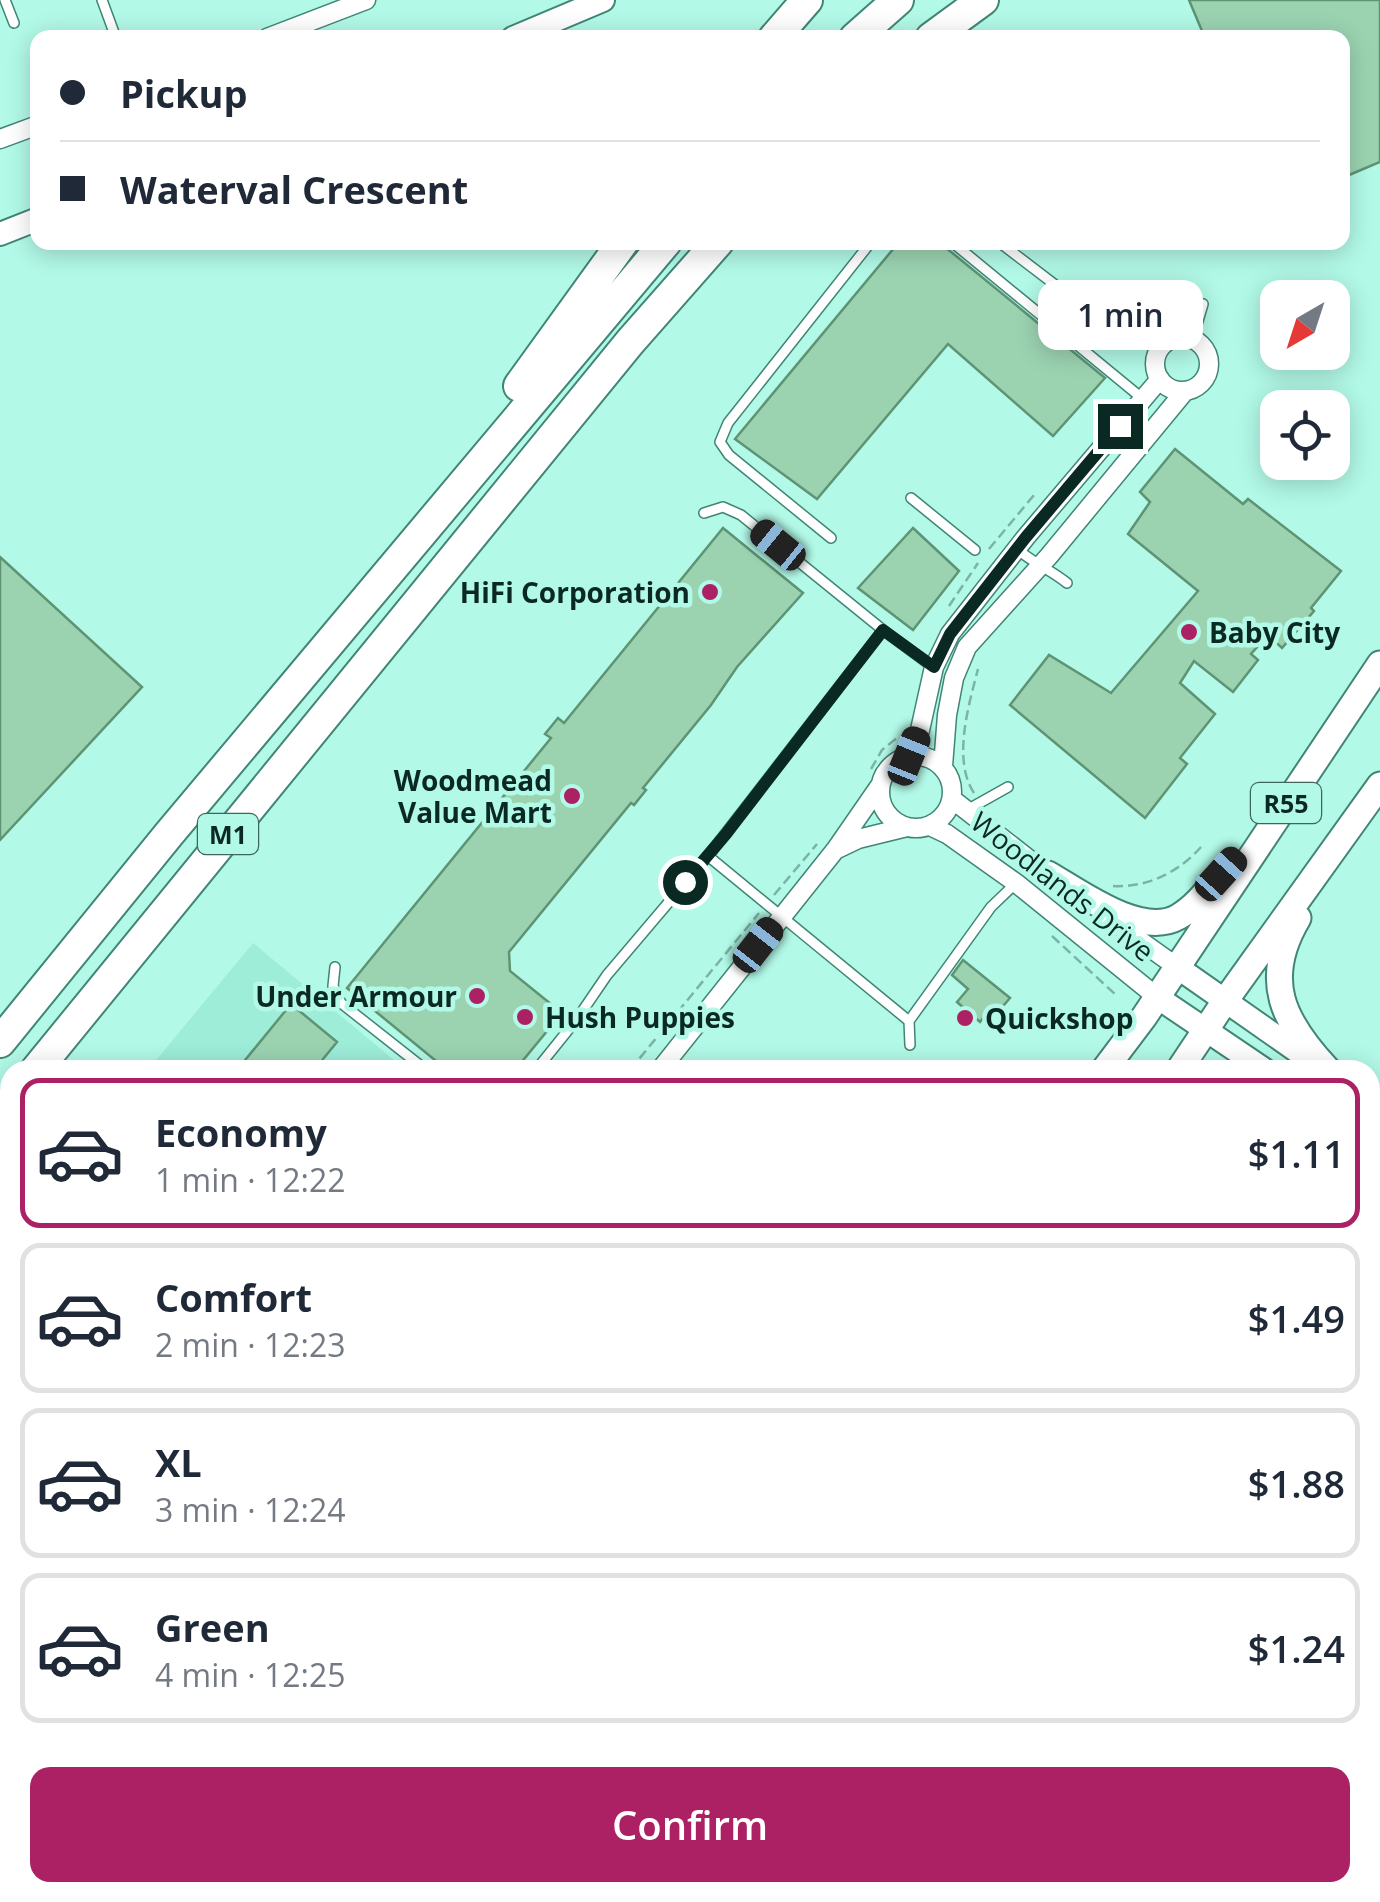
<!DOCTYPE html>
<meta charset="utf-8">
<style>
:root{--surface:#fff;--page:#f2f2f3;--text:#1f2937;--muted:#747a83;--line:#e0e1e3;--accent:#ab2163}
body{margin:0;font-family:"Open Sans",sans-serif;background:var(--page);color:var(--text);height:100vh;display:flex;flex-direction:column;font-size:38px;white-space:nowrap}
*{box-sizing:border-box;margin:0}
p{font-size:32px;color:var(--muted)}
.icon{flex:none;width:55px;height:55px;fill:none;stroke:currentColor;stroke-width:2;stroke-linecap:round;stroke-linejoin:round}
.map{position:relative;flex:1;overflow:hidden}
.drawer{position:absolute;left:0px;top:1060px;width:1380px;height:842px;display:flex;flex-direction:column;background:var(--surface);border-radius:30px 30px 0 0;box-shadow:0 5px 25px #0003}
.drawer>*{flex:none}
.hud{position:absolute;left:30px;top:30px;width:1320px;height:220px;border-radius:20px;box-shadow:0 5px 25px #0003;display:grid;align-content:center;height:220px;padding:0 30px;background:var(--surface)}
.needle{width:65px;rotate:219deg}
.tools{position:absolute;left:1260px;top:280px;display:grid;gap:20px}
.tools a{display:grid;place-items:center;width:90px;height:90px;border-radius:20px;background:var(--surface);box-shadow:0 5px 25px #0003;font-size:50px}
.end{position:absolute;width:45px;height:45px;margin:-22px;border:12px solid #0b2923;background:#fff;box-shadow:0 0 0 5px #fff}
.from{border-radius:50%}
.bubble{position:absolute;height:70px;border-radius:20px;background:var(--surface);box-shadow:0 5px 25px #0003;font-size:32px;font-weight:600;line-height:70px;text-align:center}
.car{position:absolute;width:30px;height:60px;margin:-30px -15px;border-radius:12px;box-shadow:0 0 8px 2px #0007;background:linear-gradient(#222 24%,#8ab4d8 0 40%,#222 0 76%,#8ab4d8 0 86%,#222 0)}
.hud b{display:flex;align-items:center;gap:35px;height:95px;font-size:38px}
.hud b+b{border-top:2px solid var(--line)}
.hud i{width:25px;height:25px;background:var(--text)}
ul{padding:18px 0 0;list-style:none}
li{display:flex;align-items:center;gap:30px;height:150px;margin:0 20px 15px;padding:0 10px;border:5px solid var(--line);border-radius:20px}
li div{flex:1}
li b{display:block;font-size:38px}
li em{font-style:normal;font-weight:600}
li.active{border-color:var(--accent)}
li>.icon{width:90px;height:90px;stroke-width:1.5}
.button{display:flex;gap:20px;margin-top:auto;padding:20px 30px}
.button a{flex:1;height:115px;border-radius:20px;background:var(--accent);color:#fff;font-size:40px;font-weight:600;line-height:115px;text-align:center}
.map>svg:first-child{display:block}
</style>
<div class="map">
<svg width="1380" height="1902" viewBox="0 0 1380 1902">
<rect width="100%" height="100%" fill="#b2f9e7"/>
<!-- built -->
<path fill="#9dedd9" d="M253,943L406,1070H148Z
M10,1236V1892L111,1893L104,1902H0V1248Z"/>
<!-- building -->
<path fill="#9bd3b1" stroke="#5e9374" stroke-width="2.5" d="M1189,0H1380V162L1342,178V38H1205Z
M899,242H939L1105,378L1053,436L948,344L817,499L735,439Z
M1175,449L1243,504L1248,499L1341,571L1311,608L1314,611L1282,648L1268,635L1251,654L1258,660L1233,692L1194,661L1180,683L1215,714L1180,758L1187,764L1145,818L1010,705L1049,655L1111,693L1198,591L1128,534L1150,502L1140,492Z
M723,528L803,593L737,667L711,705L643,788L646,790L634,805L631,803L509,952L510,971L562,1013L515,1070H447L347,988L551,738L545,734L558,718L564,723Z
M913,528L959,571L913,630L858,588Z
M0,557L142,687L0,840Z
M963,960L1010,998L997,1013L991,1008L980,1022L957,1002L968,989L952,975Z
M291,1004L337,1042L314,1070H237Z"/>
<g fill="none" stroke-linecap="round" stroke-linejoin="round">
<!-- service casing -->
<g stroke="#408576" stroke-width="12">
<path id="service" d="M5,0L14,23
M102,0L116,38
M952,242L1143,399
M999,242L1109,326L1159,348
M1175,337L1203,304
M1193,338L1203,304
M911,498L975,550
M704,513L723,507L741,515L883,630
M831,538L729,455L720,442L728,423L871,242
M1017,549C1033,563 1051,570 1067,583
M967,810L1008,787
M708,856L883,630L933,667
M335,967L333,986L341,1003L426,1070
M909,1021L991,907L1016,883
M536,1070L577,1019L607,975L708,856L909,1021L910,1045
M334,1902L343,1892
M1319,1902L1328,1892"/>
</g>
<!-- minor casing -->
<g stroke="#408576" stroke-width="21">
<path id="minor" d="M267,38L366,0
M0,139L38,125
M1155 364a27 27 0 1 1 54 0a27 27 0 1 1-54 0Z
M880 792a36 36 0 1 1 72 0a36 36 0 1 1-72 0Z
M909,756L920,730L934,667L950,634L1026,537L1160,379
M943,766L947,715L954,678L967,647L1049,556L1185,391
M952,799L1054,879
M930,826L947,834L1016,883L1157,997
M837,849L858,839L907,827
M1104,915L1177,967
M660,1070L836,849L881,784
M1380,1253L1377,1256L1380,1259
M1370,1411H1380
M1370,1503H1380
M1370,1657L1380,1670
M1370,1723L1380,1714
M1370,1842L1380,1851
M753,1892L764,1902
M801,1892L812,1902
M123,1902L131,1892
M622,1902L650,1897L664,1902
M846,1902L852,1892
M1106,1902L1116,1892"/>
</g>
<!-- secondary casing -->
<g stroke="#408576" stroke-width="26">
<path id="secondary" d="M513,38L603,0
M0,234L38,219
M1177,967L1317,1065
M1157,997L1265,1070
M1370,1102L1380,1109
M1370,1140L1380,1146"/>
</g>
<!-- primary casing -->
<g stroke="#408576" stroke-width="29">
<path id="primary" d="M1048,874C1081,893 1141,938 1178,917C1198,906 1213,883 1228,866
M1298,918C1261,980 1283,1022 1328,1070
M1104,1070L1144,1017L1380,664
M1179,1070L1225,1001L1380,785
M436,1902L444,1892
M539,1902L547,1892"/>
</g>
<!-- motorway casing -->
<g stroke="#408576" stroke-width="34">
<path id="motorway" d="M774,38L807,0
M855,38L898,0
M931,38L983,0
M519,386L623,242
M0,1042L169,834L666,242
M36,1070L630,342L718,242
M0,1114L10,1102"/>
</g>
<!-- path -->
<path stroke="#7bb4a6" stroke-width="2.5" stroke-dasharray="10 5" stroke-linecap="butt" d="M989,549L1034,495
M949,606L978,563
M871,769L882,750L898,737
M974,793C952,760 969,704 978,669
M1113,886C1147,888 1179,872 1201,847
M774,895L817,844
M1052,936L1117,996
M630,1070L759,913
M100,1902L108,1892"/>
<!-- service -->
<use href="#service" stroke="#fff" stroke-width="9"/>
<!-- minor -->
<use href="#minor" stroke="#fff" stroke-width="18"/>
<!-- secondary -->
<use href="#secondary" stroke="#fff" stroke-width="22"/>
<!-- primary -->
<use href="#primary" stroke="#fff" stroke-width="25"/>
<!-- motorway -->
<use href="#motorway" stroke="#fff" stroke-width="30"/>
</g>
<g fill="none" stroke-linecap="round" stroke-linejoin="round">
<!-- route -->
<path stroke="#0b2923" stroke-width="12" d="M685,882L726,834L883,630L934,667L950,634L1026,537L1120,426"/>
</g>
<!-- markers -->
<g fill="#ab2163" stroke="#b2f9e7" stroke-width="4">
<circle cx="710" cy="592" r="10"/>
<circle cx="1189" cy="632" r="10"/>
<circle cx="572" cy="796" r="10"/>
<circle cx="477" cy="996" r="10"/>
<circle cx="525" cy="1017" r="10"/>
<circle cx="965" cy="1018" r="10"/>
</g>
<g text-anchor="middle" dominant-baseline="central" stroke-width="9" stroke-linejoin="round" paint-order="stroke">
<!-- shield labels -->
<g fill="#b2f9e7" stroke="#3d675e" stroke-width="2.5">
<rect x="1251" y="783" width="70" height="40" rx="8"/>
<rect x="198" y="814" width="60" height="40" rx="8"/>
</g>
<g font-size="25" font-weight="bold" fill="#0b2923">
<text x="1286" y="803">R55</text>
<text x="228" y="834">M1</text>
</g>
<!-- poi labels -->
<g font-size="28" font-weight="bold" fill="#0b2923" stroke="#b2f9e7" text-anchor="end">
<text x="690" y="592">HiFi Corporation</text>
<text x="1209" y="632" text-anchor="start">Baby City</text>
<text x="552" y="780">Woodmead<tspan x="552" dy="32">Value Mart</tspan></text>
<text x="457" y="996">Under Armour</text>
<text x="545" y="1017" text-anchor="start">Hush Puppies</text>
<text x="985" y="1018" text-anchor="start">Quickshop</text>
</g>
<!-- street labels -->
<g font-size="28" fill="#0b2923" stroke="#b2f9e7">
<text transform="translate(1063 886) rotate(38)">Woodlands Drive</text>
</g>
</g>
</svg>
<div class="tools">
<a><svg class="needle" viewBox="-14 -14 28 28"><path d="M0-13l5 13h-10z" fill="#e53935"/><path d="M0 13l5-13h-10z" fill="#747a83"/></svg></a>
<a><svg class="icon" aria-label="locate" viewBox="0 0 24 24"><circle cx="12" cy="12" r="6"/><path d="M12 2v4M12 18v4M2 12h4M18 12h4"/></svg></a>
</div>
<i class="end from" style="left:685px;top:882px"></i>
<i class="end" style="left:1120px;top:426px"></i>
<div class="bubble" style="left:1038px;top:280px;width:165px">1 min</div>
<i class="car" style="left:778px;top:545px;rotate:309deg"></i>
<i class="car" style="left:909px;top:756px;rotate:22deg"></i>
<i class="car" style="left:1221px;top:874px;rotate:42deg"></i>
<i class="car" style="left:758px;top:945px;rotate:38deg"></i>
<div class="hud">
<b><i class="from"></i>Pickup</b>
<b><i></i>Waterval Crescent</b>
</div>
<section class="drawer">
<ul>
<li class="active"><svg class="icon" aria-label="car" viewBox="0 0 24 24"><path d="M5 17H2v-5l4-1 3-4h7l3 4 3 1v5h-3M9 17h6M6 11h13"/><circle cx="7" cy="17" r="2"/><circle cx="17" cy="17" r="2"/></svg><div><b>Economy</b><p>1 min · 12:22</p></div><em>$1.11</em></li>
<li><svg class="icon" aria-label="car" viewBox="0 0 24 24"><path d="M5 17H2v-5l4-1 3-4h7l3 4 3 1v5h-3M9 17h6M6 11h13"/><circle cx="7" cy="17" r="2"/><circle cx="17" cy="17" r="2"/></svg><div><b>Comfort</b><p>2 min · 12:23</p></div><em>$1.49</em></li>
<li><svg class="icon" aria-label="car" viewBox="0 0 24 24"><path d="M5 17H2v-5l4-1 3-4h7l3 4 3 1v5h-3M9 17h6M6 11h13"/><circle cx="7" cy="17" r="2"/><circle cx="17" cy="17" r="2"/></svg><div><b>XL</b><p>3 min · 12:24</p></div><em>$1.88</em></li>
<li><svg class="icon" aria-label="car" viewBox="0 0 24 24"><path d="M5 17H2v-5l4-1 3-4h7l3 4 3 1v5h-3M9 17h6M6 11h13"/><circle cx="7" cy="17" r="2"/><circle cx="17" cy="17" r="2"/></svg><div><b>Green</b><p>4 min · 12:25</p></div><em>$1.24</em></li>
</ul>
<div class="button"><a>Confirm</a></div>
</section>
</div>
